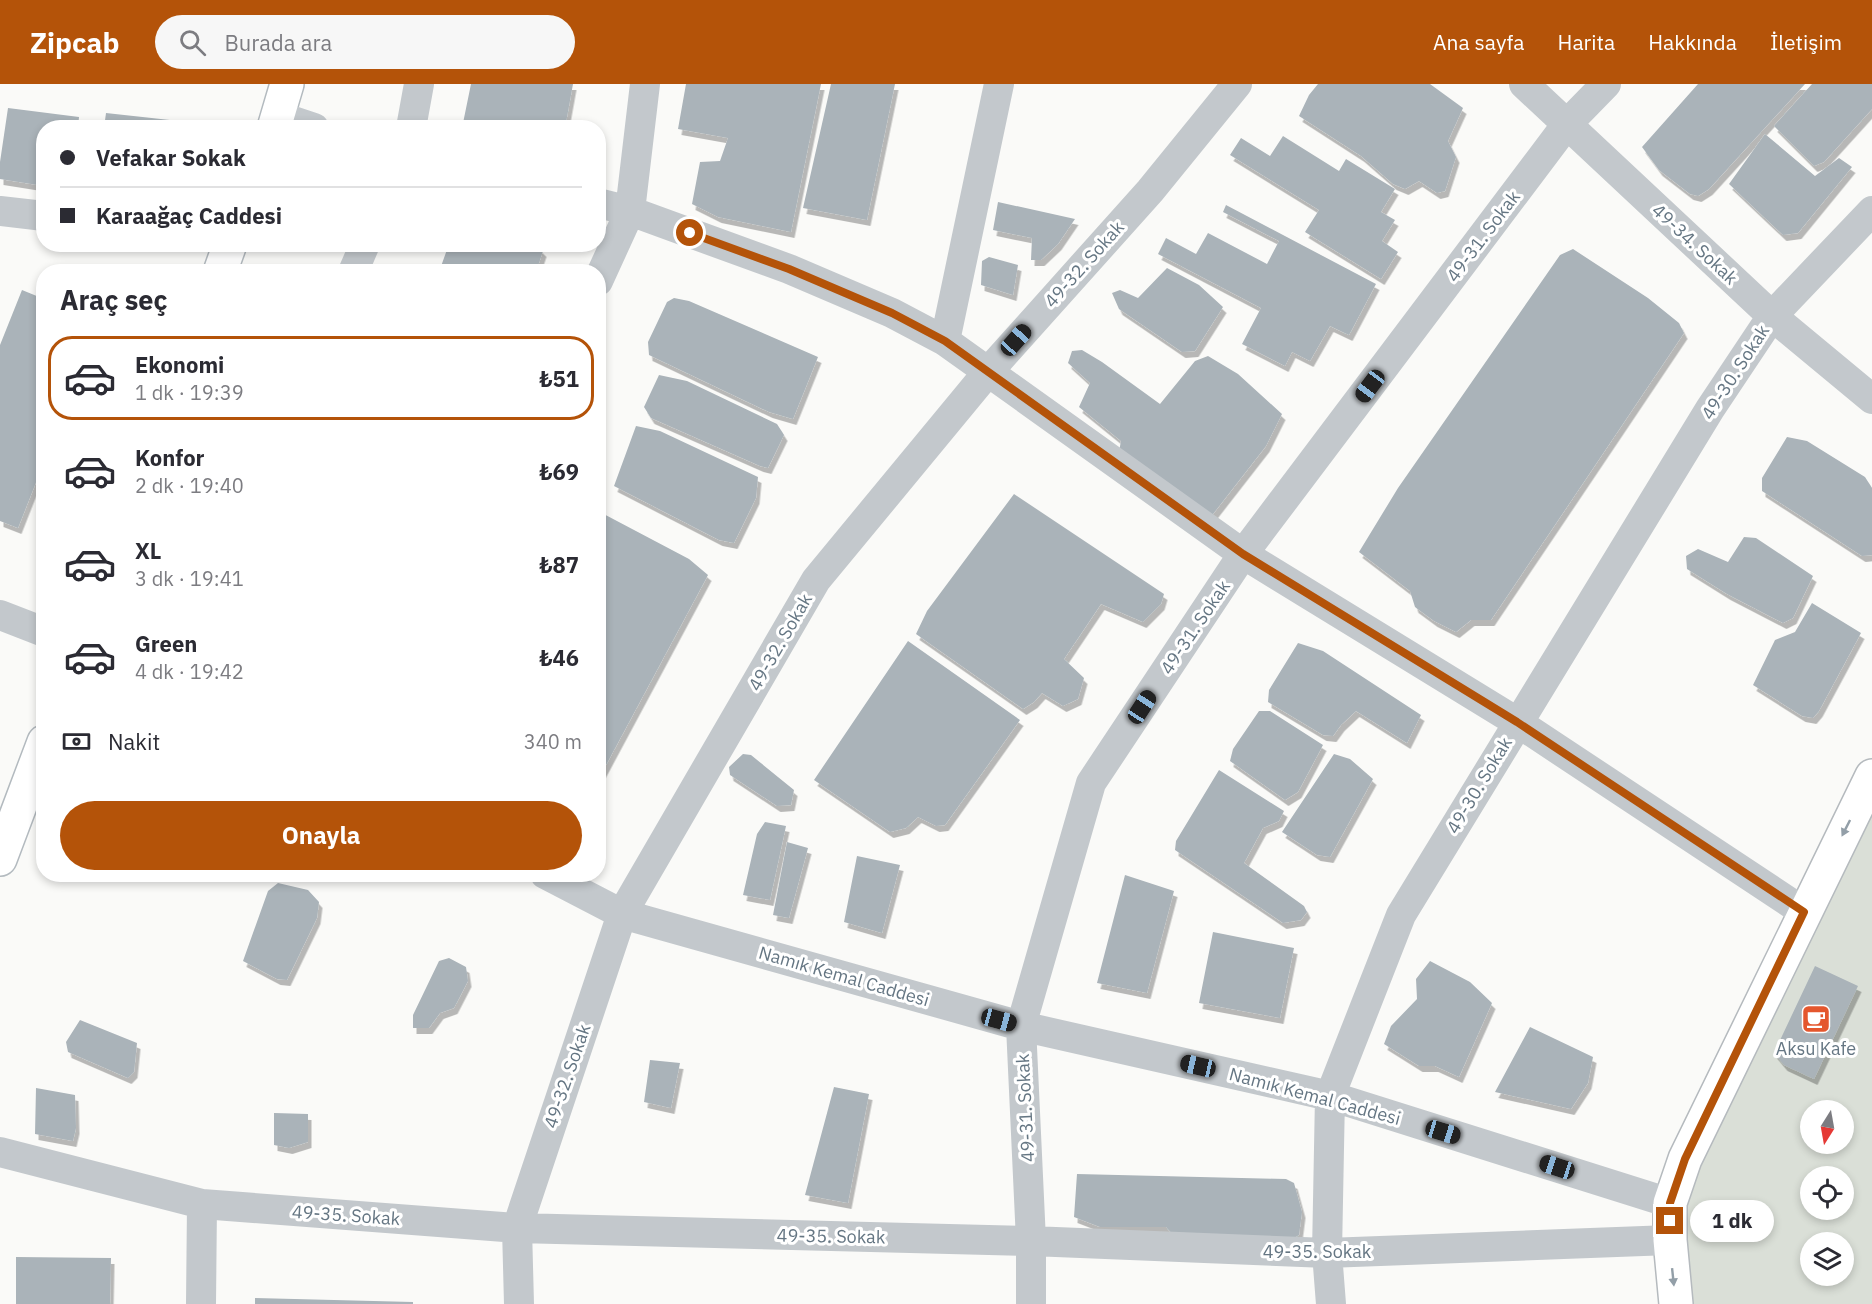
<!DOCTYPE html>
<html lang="tr">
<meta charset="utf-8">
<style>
:root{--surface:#fff;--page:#f7f7f7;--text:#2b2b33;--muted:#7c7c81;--line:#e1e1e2;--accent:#b45309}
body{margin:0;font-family:"IBM Plex Sans",sans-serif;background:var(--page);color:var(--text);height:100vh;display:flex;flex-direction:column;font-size:22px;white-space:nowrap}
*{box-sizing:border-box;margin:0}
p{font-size:20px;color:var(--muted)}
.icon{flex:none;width:33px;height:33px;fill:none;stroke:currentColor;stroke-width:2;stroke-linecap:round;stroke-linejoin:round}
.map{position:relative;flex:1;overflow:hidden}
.side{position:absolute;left:36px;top:180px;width:570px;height:618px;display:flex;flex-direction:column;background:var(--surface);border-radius:24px;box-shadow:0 3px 9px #0003}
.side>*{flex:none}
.top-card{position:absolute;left:36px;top:36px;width:570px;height:132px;border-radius:24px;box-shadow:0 3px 9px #0003;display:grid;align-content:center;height:132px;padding:0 24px;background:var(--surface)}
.needle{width:39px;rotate:191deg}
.buttons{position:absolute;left:1800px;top:1016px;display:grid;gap:12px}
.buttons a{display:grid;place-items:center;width:54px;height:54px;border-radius:50%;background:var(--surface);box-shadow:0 3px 9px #0003;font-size:30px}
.end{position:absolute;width:27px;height:27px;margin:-14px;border:8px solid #b45309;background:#fff;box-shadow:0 0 0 3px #fff}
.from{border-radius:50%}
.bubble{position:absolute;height:42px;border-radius:21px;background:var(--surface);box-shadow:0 3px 9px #0003;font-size:20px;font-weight:800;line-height:42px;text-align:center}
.car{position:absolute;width:18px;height:36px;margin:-18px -9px;border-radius:8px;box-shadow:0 0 4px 2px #0007;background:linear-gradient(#222 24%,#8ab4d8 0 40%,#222 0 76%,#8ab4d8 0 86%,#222 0)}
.top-card b{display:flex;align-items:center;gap:21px;height:57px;font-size:22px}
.top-card b+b{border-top:2px solid var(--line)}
.top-card i{width:15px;height:15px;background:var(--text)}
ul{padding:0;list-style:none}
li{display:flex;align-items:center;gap:18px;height:84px;margin:0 12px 9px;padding:0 12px;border:3px solid transparent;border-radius:24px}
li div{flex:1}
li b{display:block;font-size:22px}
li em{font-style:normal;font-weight:800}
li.current{border-color:var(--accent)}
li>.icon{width:54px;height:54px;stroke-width:1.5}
h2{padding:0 24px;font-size:27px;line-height:72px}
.pay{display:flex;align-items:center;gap:15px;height:66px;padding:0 24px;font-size:22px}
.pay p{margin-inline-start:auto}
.action{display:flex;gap:12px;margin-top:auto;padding:12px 24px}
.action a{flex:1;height:69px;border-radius:36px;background:var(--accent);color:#fff;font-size:24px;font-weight:800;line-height:69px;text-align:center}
header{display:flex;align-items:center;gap:36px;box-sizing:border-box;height:84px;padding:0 30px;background:var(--accent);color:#fff}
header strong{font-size:28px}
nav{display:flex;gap:33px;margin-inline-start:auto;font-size:21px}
.search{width:420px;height:54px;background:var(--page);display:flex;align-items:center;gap:15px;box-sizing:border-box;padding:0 21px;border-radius:33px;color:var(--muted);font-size:22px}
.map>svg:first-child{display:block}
</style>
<header>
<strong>Zipcab</strong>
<div class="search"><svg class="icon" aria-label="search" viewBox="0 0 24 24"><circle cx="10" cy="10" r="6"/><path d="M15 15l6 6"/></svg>Burada ara</div>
<nav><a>Ana sayfa</a><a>Harita</a><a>Hakkında</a><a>İletişim</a></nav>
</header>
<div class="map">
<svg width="1872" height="1220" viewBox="0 0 1872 1220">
<defs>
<filter id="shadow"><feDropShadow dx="3.5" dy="6" stdDeviation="0" flood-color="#0004"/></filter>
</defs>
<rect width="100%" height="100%" fill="#fafaf8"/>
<!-- green -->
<path fill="#dadfd7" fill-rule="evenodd" d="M1872,720V1220H1691L1682,1123L1740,989ZM1810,1026H1844V1059H1810ZM1810,1092H1844V1125H1810ZM1810,1158H1844V1191H1810Z"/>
<!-- building -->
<path fill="#aab3b9" filter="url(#shadow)" d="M471,0H573L565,44H462Z
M686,0H821L791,148L718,133L692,120L700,78L720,77L728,54L678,45Z
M831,0H895L867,136L803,124Z
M1318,0H1430L1463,24L1448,57L1456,73L1445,107L1437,109L1419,97L1405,105L1393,100L1361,72L1299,32L1309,11Z
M1698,0H1805L1709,105L1698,112L1690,110L1659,86L1642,63Z
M1812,0H1872V25L1824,78L1814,82L1774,42Z
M8,24L79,33L78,44H44V102L0,95V78Z
M106,29L188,38L186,44H104Z
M1765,50L1815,92L1839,74L1852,83L1798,149L1783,151L1729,100Z
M1283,52L1339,87L1346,75L1395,105L1381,128L1395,136L1382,157L1398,168L1381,195L1305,148L1319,126L1230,71L1241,54L1270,72Z
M998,118L1075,135L1058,160L1041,176H1031L1032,154L993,146Z
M1226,121L1376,200L1349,251L1330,242L1310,277L1292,268L1285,282L1242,260L1261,224L1158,170L1166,154L1196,170L1208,149L1267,180L1279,157L1223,128Z
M449,160H536L543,167L536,188H439Z
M1573,165L1648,214L1679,239L1684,249L1491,536H1471L1456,548L1434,537L1415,523L1410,507L1359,468L1398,404L1560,171Z
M989,173L1018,181L1013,211L981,201L982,177Z
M1167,184L1199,201L1223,223L1195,267L1182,268L1119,225L1112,209L1120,206L1138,214Z
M22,206L44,215V378L18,444L0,437V261Z
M674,214L689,217L818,273L793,335L769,328L649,271L648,258L667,218Z
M1082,266L1102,278L1160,320L1195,277L1208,272L1238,290L1282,330L1266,362L1213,430L1198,435L1117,378L1121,357L1079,323L1090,299L1068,279L1072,267Z
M659,291L687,297L777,340L784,351L768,384L760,382L651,334L644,323Z
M636,342L660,347L758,393L756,414L734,459L719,456L614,402Z
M1787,353L1807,357L1865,393L1872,404V471L1862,472L1762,407V394Z
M1014,410L1164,510L1161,520L1143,538L1101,520L1064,575L1084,594L1078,615L1063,622L1042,609L1034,618L1023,625L916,550L927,527Z
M598,427L689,475L708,491L598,696Z
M1744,453L1756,454L1813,492L1793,534L1783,539L1727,510L1687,485L1686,472L1698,465L1728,478Z
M1812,519L1861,549L1819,627L1813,634L1802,632L1753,601L1775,556L1795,548Z
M908,557L1020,636L945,741L936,742L918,733L906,744L890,748L814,696Z
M1298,559L1323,567L1421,631L1407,659L1356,627L1341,641L1333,652L1323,651L1268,618L1269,606Z
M1259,627H1270L1323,661L1298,708L1285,716L1230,677L1233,665Z
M743,670L751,671L794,706L791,721L777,722L730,691L729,683Z
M1334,670L1350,675L1373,695L1330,773L1317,771L1282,748Z
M1219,686L1284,727L1279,737L1263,744L1244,779L1304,822L1307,828L1301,836L1283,839L1175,766L1176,757Z
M765,738L786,742L770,816L743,811L757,750Z
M787,758L808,764L789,834L773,831Z
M857,772L900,781L882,849L844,838Z
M1125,791L1174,807L1147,909L1097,899Z
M278,799L308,806L319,818L317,834L287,896L277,895L243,877L268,807Z
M1213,848L1294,864L1280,934L1199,919Z
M449,874L466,883L468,897L454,924L440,929L429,944H413V931L439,877Z
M1430,877L1470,898L1492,919L1459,993L1435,982H1419L1384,960L1391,942L1417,915L1416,895Z
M1815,882L1858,902L1814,995L1784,981L1774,969Z
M80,936L137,959L134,988L128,994L68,968L66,958Z
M1530,943L1593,973L1588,999L1571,1025L1495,1008Z
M650,976L680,979L671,1024L644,1018Z
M834,1003L869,1010L848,1119L805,1111Z
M36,1004L75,1011L76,1044L73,1057L35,1050Z
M274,1029L308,1030V1058L289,1064L274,1061Z
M1077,1090L1286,1095L1294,1099L1302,1128L1299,1151L1290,1156H1178L1166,1143H1100L1074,1133Z
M16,1173L111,1174L110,1220H16Z
M255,1214L413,1218V1220H255Z"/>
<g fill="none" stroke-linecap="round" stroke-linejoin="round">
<!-- secondary casing -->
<g stroke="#b3babf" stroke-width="36">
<path id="secondary" d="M274,44L287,0
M220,188L230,160
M0,775L44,658"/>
</g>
<!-- primary casing -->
<g stroke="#b5babe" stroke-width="36">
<path id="primary" d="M1676,1220L1670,1156V1119L1685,1075L1872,692"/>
</g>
<!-- minor -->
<path stroke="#c3c8cc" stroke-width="30" d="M1524,0L1772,232L1872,315
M278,32L314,44
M411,44L419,0
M598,119L630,127L789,185L892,229L945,257L1243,470L1517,638L1804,828
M0,127L44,132
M353,188L365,160
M598,197L630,127L645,0
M945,257L999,0
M0,531L44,548
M545,790L622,830L1021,942L1330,1012L1670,1119
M0,1068L202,1120L517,1144L1031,1157L1327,1169L1670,1156
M201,1220L202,1120
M519,1220L517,1144L622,830L816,496L987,289L1150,107L1237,0
M1031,1220V1157L1021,942L1091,699L1243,470L1567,40L1606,0
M1331,1220L1327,1169L1330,1012L1401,831L1710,325L1772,232L1872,127"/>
<!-- secondary -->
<use href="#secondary" stroke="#fff" stroke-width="33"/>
<!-- primary -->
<use href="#primary" stroke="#fff" stroke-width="33"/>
</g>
<!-- one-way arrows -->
<defs><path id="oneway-solid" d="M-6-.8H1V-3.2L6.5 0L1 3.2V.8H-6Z" transform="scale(1.5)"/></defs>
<g fill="#939fa8">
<use href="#oneway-solid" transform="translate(1846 744) rotate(117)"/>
<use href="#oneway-solid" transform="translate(1673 1193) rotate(84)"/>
</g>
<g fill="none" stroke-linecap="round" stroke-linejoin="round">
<!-- route -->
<path stroke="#b45309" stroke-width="8" d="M690,149L789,185L892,229L945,257L1243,470L1517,638L1804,828L1685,1075L1670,1119V1137"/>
</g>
<!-- icons -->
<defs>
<g id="cafe-square" transform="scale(1.5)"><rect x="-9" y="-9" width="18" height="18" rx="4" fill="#e4572e" stroke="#fff"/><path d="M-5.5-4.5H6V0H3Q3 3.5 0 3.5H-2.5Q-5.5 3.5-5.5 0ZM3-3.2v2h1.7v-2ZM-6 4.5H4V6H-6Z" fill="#fff"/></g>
</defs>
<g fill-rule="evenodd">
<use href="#cafe-square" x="1816" y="935"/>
</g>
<g text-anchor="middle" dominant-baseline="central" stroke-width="6" stroke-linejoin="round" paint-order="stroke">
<!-- street labels -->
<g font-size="18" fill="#657683" stroke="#fff">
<text transform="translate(1483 152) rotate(-53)">49-31. Sokak</text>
<text transform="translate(1695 160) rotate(43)">49-34. Sokak</text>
<text transform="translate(1084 180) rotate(-48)">49-32. Sokak</text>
<text transform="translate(1735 288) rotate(-57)">49-30. Sokak</text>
<text transform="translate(1195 543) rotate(-56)">49-31. Sokak</text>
<text transform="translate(780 558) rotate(-60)">49-32. Sokak</text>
<text transform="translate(1479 701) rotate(-59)">49-30. Sokak</text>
<text transform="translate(844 892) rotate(16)">Namık Kemal Caddesi</text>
<text transform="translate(567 992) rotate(-71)">49-32. Sokak</text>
<text transform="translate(1315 1012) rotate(15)">Namık Kemal Caddesi</text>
<text transform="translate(1025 1024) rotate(-93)">49-31. Sokak</text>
<text transform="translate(346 1131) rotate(4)">49-35. Sokak</text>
<text transform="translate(831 1152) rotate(1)">49-35. Sokak</text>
<text x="1317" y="1167">49-35. Sokak</text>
</g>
<!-- poi labels -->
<g font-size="18" fill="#657683" stroke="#fff">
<text x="1816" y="964">Aksu Kafe</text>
</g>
</g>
</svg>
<div class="buttons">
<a><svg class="needle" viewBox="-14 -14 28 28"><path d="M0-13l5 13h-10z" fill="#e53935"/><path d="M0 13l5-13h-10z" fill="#7c7c81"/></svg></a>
<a><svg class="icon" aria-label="locate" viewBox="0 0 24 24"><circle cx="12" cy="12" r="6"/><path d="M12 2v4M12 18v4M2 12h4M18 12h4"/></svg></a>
<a><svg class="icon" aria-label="layers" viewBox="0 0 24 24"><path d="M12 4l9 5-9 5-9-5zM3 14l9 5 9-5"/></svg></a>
</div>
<i class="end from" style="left:690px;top:149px"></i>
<i class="end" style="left:1670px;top:1137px"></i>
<div class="bubble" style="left:1690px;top:1116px;width:84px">1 dk</div>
<i class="car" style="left:1016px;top:256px;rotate:42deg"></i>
<i class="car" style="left:1370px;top:302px;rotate:217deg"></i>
<i class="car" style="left:1142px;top:623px;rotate:33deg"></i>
<i class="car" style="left:999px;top:936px;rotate:105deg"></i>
<i class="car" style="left:1198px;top:982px;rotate:283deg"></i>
<i class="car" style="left:1443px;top:1048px;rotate:107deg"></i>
<i class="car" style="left:1557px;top:1083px;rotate:288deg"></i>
<div class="top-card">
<b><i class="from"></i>Vefakar Sokak</b>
<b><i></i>Karaağaç Caddesi</b>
</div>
<section class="side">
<h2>Araç seç</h2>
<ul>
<li class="current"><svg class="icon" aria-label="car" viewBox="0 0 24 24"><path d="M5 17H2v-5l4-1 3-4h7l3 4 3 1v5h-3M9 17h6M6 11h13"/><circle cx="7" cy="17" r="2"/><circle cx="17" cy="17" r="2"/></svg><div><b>Ekonomi</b><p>1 dk · 19:39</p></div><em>₺51</em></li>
<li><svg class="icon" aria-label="car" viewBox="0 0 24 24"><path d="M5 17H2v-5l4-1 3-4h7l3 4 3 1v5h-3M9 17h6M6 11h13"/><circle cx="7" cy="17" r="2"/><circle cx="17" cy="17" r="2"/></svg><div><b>Konfor</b><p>2 dk · 19:40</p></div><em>₺69</em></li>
<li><svg class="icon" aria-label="car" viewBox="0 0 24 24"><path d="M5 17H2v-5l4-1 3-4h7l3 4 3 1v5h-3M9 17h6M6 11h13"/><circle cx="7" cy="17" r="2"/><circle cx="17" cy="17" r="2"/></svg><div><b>XL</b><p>3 dk · 19:41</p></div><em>₺87</em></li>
<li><svg class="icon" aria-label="car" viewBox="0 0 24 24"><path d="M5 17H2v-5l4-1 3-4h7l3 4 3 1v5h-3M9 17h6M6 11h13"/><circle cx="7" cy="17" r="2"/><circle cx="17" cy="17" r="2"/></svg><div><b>Green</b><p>4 dk · 19:42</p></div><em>₺46</em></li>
</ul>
<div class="pay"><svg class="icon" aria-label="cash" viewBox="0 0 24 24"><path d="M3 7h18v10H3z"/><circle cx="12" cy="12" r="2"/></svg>Nakit<p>340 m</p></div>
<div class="action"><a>Onayla</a></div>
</section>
</div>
